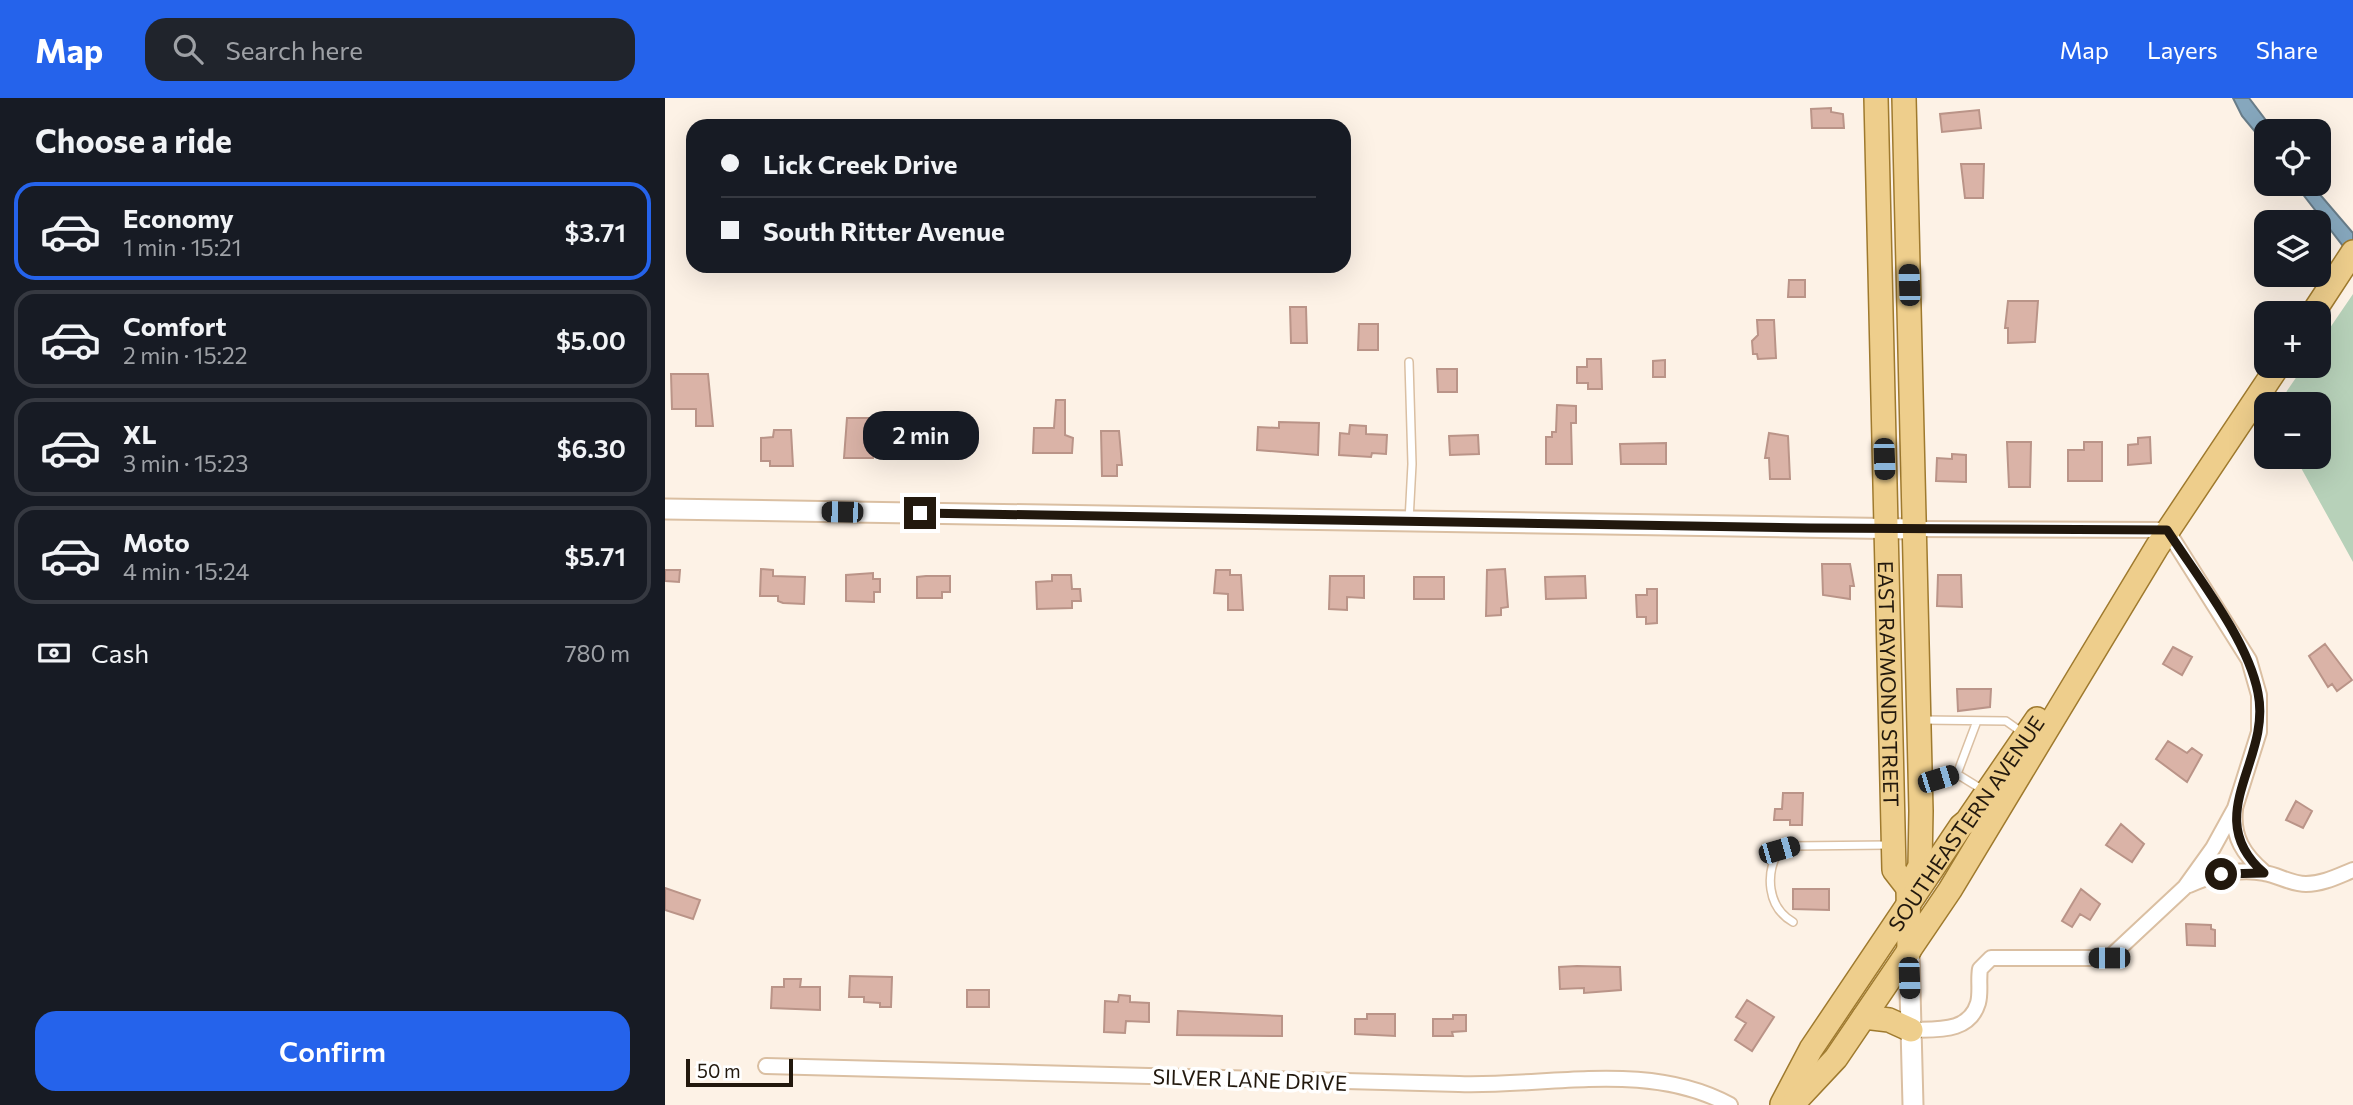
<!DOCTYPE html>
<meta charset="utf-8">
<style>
:root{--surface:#171b24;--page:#20242c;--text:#f1f3f6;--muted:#9ea1a6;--line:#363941;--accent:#2563eb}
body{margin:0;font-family:Commissioner,sans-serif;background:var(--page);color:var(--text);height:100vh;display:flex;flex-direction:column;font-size:26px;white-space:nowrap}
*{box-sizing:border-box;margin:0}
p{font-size:23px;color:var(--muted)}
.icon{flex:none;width:38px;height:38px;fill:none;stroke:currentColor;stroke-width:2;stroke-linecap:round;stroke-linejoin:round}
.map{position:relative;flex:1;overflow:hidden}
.sheet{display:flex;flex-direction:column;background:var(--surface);width:665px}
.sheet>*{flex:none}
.hud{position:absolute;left:21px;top:21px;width:665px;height:154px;border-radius:21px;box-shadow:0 7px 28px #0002;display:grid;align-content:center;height:154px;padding:0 35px;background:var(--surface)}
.buttons{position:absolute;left:1589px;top:21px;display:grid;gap:14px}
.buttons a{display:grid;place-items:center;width:77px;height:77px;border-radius:14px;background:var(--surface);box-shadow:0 7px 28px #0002;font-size:35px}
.scale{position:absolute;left:21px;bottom:18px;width:107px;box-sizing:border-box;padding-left:7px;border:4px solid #22180d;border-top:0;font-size:19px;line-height:24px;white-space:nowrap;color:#22180d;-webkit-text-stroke:5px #fff;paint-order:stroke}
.end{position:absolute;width:32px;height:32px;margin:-16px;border:9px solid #22180d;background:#fff;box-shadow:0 0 0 4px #fff}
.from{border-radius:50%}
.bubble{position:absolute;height:49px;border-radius:21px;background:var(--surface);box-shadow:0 7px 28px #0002;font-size:23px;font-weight:600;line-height:49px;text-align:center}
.car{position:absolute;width:21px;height:42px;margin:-21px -10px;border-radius:9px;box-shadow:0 0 5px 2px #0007;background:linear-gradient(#222 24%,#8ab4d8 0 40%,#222 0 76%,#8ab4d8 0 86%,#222 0)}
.hud b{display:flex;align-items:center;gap:24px;height:66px;font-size:26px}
.hud b+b{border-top:2px solid var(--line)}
.hud i{width:18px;height:18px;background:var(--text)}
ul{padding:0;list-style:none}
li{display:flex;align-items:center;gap:21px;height:98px;margin:0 14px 10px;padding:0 21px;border:4px solid var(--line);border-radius:21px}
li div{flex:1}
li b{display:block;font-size:26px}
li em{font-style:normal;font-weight:600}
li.current{border-color:var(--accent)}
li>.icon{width:63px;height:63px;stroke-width:1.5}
h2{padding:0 35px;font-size:32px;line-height:84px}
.pay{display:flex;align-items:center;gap:18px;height:77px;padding:0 35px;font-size:26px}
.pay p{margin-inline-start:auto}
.primary-button{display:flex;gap:14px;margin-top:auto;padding:14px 35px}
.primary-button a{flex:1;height:80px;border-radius:21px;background:var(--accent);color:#fff;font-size:28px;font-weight:600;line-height:80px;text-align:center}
header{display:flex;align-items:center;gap:42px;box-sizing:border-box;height:98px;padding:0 35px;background:var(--accent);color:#fff}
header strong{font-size:33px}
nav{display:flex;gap:38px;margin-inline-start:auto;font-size:24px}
.search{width:490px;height:63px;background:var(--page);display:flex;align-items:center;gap:18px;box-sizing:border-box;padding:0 24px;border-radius:21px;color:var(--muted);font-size:26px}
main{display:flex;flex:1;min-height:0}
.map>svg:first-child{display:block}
</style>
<header>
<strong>Map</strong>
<div class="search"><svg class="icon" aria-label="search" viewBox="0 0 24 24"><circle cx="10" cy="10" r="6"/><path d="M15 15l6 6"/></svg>Search here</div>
<nav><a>Map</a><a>Layers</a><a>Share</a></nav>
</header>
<main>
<section class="sheet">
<h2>Choose a ride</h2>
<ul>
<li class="current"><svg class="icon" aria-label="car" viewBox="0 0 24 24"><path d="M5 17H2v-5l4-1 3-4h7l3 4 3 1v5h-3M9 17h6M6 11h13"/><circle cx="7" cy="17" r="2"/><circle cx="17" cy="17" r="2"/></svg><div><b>Economy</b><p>1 min · 15:21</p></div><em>$3.71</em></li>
<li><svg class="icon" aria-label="car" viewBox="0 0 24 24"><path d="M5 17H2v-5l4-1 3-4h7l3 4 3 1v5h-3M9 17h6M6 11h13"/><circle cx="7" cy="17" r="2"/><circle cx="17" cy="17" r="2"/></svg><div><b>Comfort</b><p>2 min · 15:22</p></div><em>$5.00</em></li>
<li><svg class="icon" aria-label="car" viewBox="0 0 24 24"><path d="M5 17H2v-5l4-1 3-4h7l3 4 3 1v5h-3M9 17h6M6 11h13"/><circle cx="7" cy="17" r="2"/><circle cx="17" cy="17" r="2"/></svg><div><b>XL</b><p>3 min · 15:23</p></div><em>$6.30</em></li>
<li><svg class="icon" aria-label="car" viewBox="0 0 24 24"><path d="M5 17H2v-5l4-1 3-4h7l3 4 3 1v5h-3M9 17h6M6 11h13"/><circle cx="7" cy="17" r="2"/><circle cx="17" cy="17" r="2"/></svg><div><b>Moto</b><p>4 min · 15:24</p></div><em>$5.71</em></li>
</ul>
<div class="pay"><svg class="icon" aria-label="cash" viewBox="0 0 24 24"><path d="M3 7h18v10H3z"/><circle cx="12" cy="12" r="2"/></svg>Cash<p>780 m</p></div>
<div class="primary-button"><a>Confirm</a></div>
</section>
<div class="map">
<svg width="1688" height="1007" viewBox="0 0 1688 1007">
<rect width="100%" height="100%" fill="#fdf2e6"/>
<!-- green -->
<path fill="#b7d1b9" d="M1688,196V464L1630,359H1654V306H1613L1639,268H1654V246Z"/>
<!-- water -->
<path fill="#86a7bd" stroke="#687c88" stroke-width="2" d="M1568,0H1584L1609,33H1601V47L1577,18Z
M1630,86H1646L1688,135V161Z"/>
<!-- building -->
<path fill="#dab3a7" stroke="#ba9488" stroke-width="2" d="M1166,10V14L1178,16L1179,30H1147L1146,11Z
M1314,12L1316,30L1277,34L1275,16Z
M1296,66H1319L1318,100H1300Z
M1124,182H1140V199H1123Z
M1343,203H1373L1370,244L1343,245V230H1340Z
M625,209H641L642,245H626Z
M1092,222H1109L1111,260L1093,261L1092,256H1088L1087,243L1093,237Z
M694,226H713V252H693Z
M922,261H936L937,291H923V285H912V269H922Z
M1000,262V279H988V263Z
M772,271H792V294H773Z
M6,276H43L48,328H31V311H7Z
M391,302H400V337L408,340L407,355H368L369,330H389Z
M892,307L911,308V325H906L907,366H881V339H887V334H891Z
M182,320H209L208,360H179Z
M614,324L654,325L653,357L592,352L593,329L614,330Z
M685,327L701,328V336L722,337L721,356L707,355L706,359L674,357L675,335L684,336Z
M109,332H126L128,368H105V363H96V340L108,339Z
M254,333H298L297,351L267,350V356H254Z
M436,333H454L457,367H452V378H437Z
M1104,335L1123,338L1125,381H1105L1104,360H1100Z
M813,337L814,356L785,357L784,338Z
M1485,339L1486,365L1463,367V347L1473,346V340Z
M1342,344H1366L1365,389H1344Z
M1419,344H1437V383H1403V352H1419Z
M1001,345V366H956L955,346Z
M1287,356L1301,357V384L1271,383L1272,360L1287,361Z
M1157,466H1185L1189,488H1185V501L1158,497Z
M96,471L108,472V478L140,479L139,506L118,505L113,503V498H95Z
M840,471L843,509L836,510V517L821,518L822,472Z
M0,472H15L14,484L0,483Z
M551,472H565V477H576L578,512H563V496L549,495Z
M208,475V481H215V494H209V504L181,503V477Z
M387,477H406L407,491H415L416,503H407V510L372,511L371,484L387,483Z
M1273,477H1296L1297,509L1272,508Z
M261,478H285V494H277V500H252V479Z
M665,478H699V500L682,499V512L664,511Z
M920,478L921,500L881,501L880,479Z
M749,479H779V501H749Z
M982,491H992V525L981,526V519H972L971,497H982Z
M1660,546L1687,582L1672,593L1667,586L1663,589L1644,558Z
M1508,549L1527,559L1517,577L1498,566Z
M1292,591H1326L1325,609L1293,613Z
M1503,643L1522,655L1527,650L1537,657L1522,684L1491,661Z
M1118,695H1138L1137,727H1125V722H1109L1110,711H1117Z
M1631,703L1647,713L1638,730L1621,722Z
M1456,726L1479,746L1467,764L1441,747Z
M0,790L35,802L28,821L0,812Z
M1128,791H1164V812L1128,811Z
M1416,791L1435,806L1425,822L1415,816L1407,829L1397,823Z
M1521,826L1546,827V831L1550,832V848L1522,847Z
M912,868L955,869L956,892L919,895V890L895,891L894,869Z
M185,878L227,879L226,909H215V905L199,904V899H184Z
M119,881H136L135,889H155V912L106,910L107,889H119Z
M302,892H324V909H302Z
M454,897L465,898V904L484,905V924L461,923L460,935L439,934L440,903L453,904Z
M1082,902L1109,919L1087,953L1070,942L1081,925L1071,919Z
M513,913L617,918V938L512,937Z
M702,916H730V938L690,936V921H702Z
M788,917H801V933L787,934L788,938H768V921H788Z"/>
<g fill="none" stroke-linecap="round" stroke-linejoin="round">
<!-- lane casing -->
<g stroke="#dabfa2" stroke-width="10">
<path id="lane" d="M744,264L747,366L744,423
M1258,622L1341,623L1358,635
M1292,676L1312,623
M1259,686L1292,676L1318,692
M1128,824C1102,809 1100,776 1114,752L1128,748L1224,747"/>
</g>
<!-- street casing -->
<g stroke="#dabfa2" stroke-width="18">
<path id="street" d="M1570,712C1567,739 1579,757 1599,774
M1524,787C1547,777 1574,770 1599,775C1613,777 1626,786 1641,786C1658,786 1673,778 1688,772
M1246,932C1272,931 1304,935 1313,905C1316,894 1313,882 1315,871L1326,860H1444L1520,789L1548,750L1570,710L1594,634V597L1584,562L1502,432L1248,431
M101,968C332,974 563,980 794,986C883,989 983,962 1065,1007"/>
</g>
<!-- secondary casing -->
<g stroke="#dabfa2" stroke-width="23">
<path id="secondary" d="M0,411L1248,431
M1244,853L1248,1007"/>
</g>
<!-- primary casing -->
<g stroke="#9f7a2e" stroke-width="26">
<g id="primary">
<path id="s1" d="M1211,0L1229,772L1243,790"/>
<path d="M1239,0L1256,713L1255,768L1243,790L1244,853"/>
<path d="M1648,215L1688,154"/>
<path d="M1199,919L1224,922L1246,932"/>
<path id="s2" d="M1117,1006L1146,951L1296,728L1302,723L1372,621"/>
<path d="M1127,1007L1171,960L1285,792L1492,449L1613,268"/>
</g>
</g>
<!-- lane -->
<use href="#lane" stroke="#fff" stroke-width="7"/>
<!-- street -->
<use href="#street" stroke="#fff" stroke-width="14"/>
<!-- secondary -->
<use href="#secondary" stroke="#fff" stroke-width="19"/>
<!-- primary -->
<use href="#primary" stroke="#eece8c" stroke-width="23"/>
</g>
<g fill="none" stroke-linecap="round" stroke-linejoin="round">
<!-- route -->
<path stroke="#22180d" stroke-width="9" d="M255,415L1145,430L1502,432C1532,478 1583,542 1593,595C1607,663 1534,718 1599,775L1556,776"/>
</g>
<g text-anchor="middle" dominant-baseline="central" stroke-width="7" stroke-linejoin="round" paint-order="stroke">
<!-- street labels -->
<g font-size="21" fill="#22180d" stroke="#fff">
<text stroke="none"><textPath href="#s1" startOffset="586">EAST RAYMOND STREET</textPath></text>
<text stroke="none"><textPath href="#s2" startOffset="336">SOUTHEASTERN AVENUE</textPath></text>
<text transform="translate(585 981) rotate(2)">SILVER LANE DRIVE</text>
</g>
</g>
</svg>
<div class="buttons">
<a><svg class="icon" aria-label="locate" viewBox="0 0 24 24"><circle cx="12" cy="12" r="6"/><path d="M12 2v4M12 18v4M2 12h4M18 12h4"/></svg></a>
<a><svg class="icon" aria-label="layers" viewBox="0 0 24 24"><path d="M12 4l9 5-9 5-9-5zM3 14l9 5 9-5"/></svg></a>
<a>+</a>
<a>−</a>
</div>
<div class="scale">50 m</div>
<i class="end from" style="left:1556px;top:776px"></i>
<i class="end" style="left:255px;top:415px"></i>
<div class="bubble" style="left:198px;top:313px;width:116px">2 min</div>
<i class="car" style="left:1244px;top:187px;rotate:358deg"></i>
<i class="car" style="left:1219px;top:361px;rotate:178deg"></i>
<i class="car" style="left:177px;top:414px;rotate:271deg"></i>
<i class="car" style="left:1273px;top:681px;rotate:73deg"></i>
<i class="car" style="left:1114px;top:752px;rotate:74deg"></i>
<i class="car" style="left:1444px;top:860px;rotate:270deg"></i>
<i class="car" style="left:1244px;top:880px;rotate:178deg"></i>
<div class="hud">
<b><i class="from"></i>Lick Creek Drive</b>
<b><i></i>South Ritter Avenue</b>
</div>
</div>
</main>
